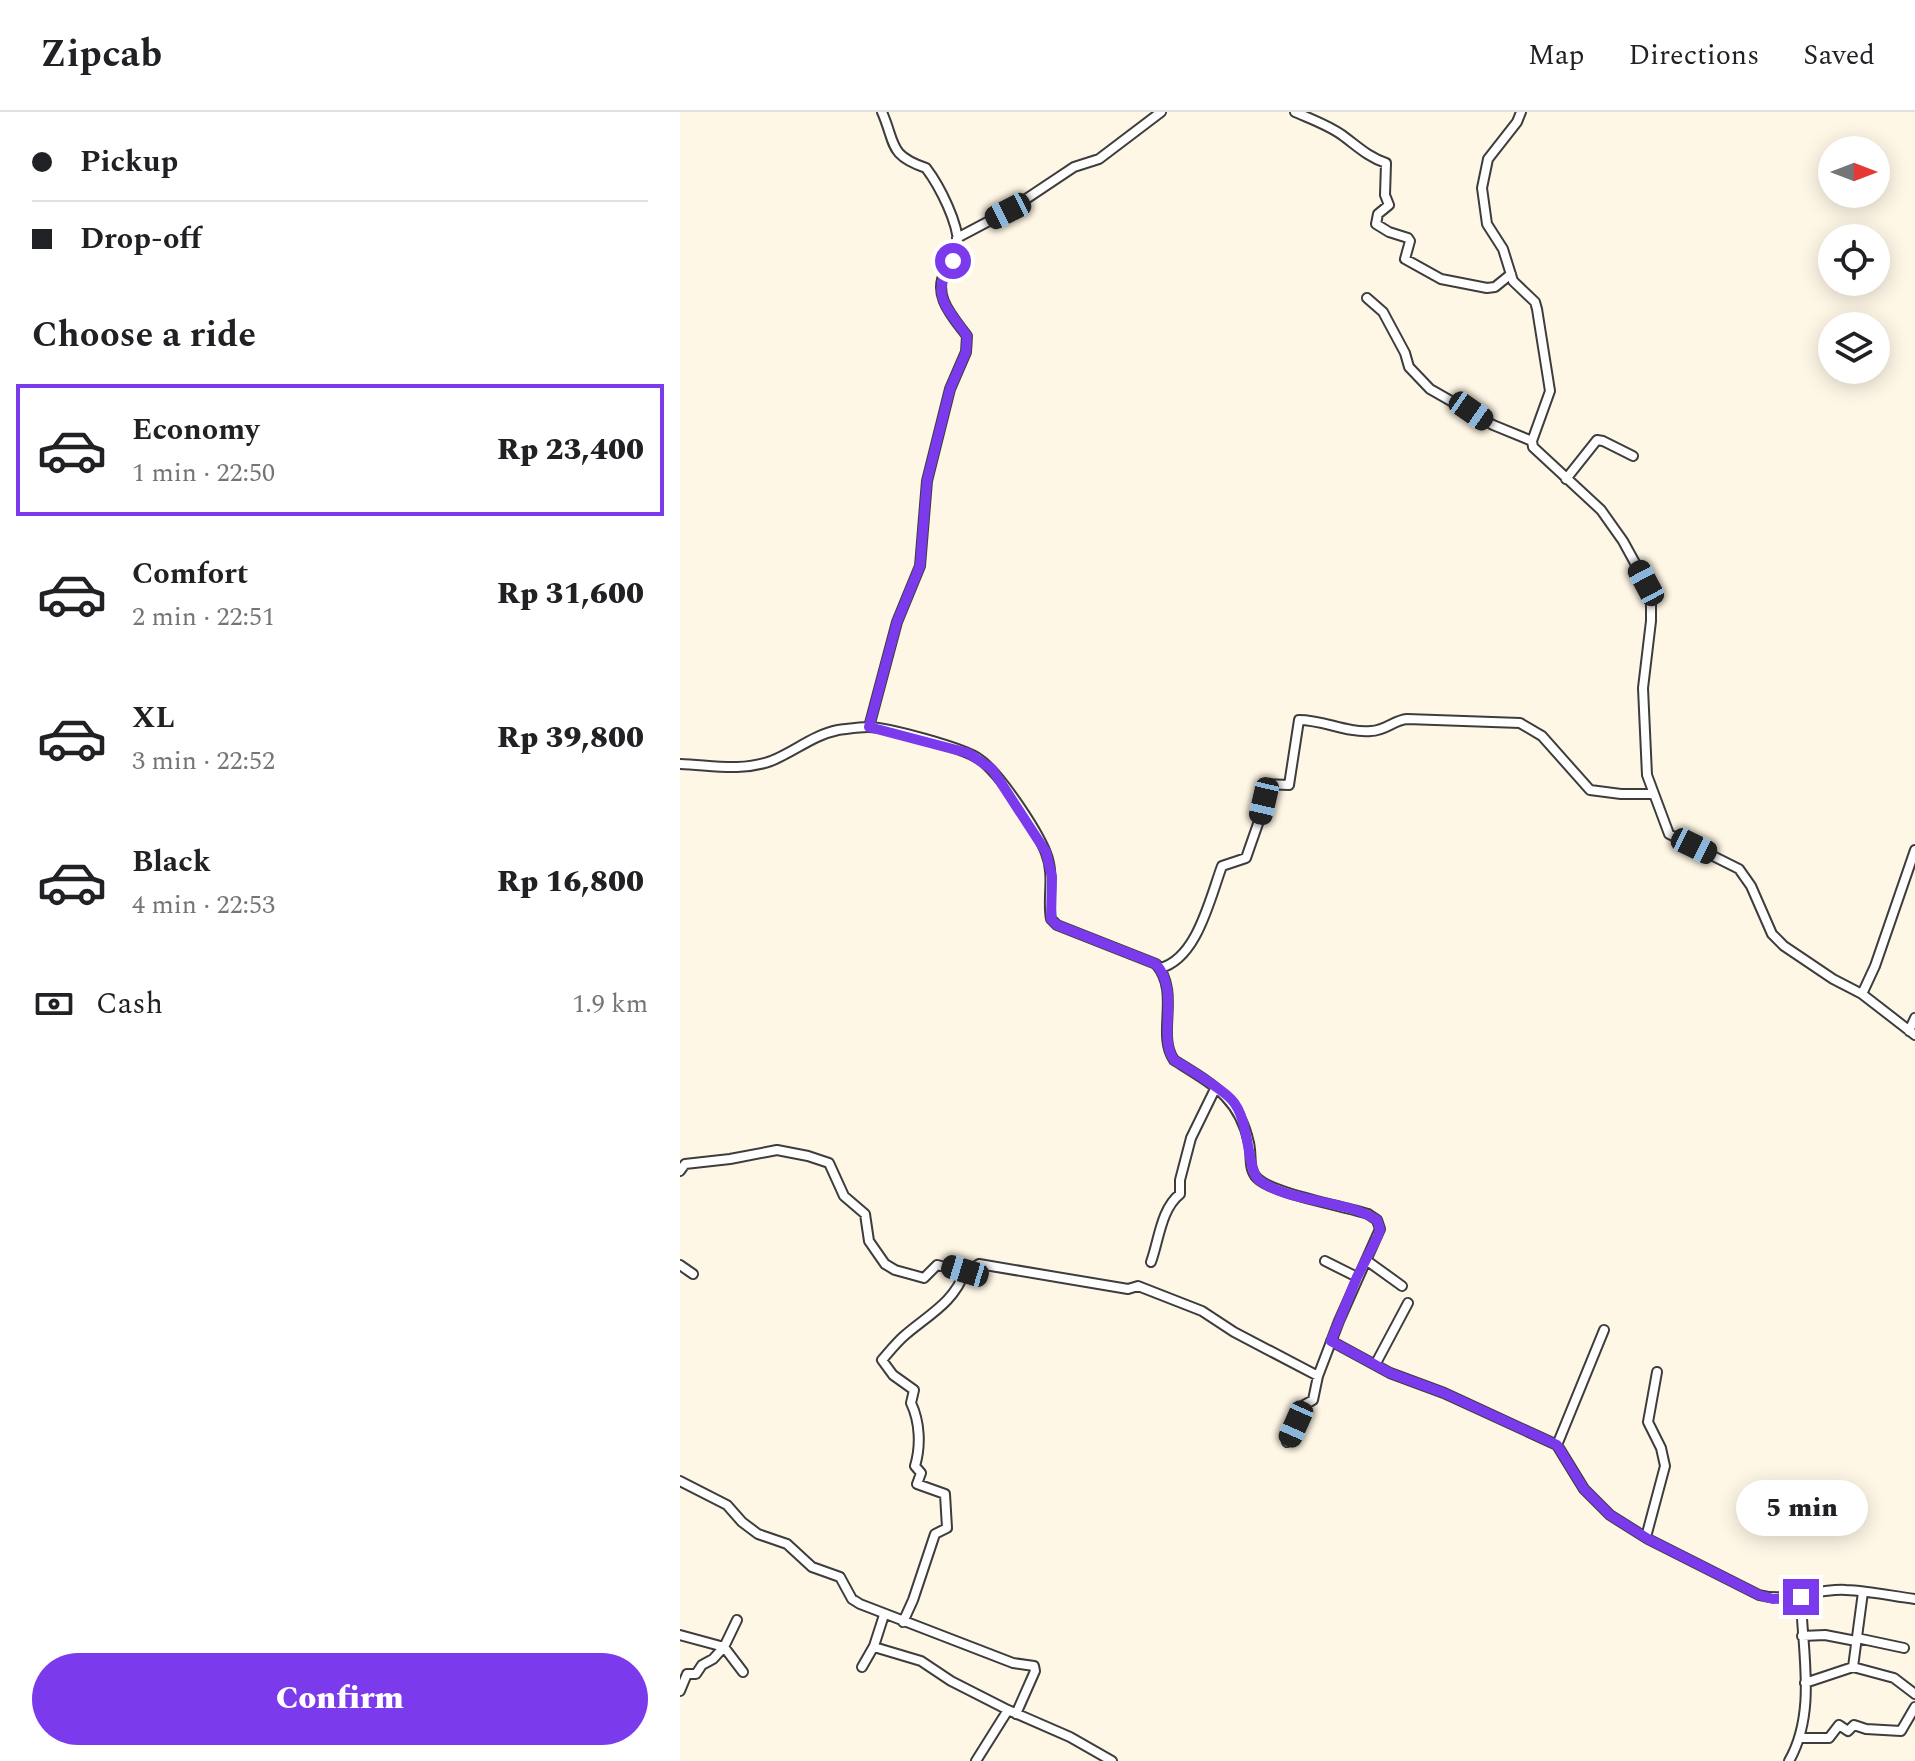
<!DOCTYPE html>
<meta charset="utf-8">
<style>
:root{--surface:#fff;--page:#f6f6f6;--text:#202124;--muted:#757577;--line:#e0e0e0;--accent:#7c3aed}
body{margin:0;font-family:Spectral,serif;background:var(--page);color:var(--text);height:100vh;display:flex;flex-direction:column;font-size:30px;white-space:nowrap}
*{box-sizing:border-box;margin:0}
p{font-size:26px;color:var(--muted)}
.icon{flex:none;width:44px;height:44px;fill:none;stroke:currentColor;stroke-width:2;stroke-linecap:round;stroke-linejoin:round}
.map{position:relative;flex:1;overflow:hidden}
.panel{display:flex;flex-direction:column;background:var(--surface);width:680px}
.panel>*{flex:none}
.top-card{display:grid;align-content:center;height:176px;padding:0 32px;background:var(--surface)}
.needle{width:52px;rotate:90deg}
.fabs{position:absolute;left:1138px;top:24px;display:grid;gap:16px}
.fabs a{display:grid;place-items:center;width:72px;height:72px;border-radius:50%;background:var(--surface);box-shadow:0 4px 20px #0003;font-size:40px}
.end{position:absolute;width:36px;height:36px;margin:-18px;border:10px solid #7c3aed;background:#fff;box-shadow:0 0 0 4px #fff}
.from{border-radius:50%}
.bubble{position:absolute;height:56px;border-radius:28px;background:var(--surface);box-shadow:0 4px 20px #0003;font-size:26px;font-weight:800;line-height:56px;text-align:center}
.car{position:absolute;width:24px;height:48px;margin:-24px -12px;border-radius:10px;box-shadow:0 0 6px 2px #0007;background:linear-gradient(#222 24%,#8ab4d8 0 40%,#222 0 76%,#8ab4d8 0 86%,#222 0)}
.top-card b{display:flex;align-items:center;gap:28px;height:76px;font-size:30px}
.top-card b+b{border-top:2px solid var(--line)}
.top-card i{width:20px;height:20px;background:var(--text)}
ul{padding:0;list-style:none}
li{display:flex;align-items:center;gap:24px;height:132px;margin:0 16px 12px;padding:0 16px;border:4px solid transparent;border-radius:0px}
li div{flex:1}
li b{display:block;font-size:30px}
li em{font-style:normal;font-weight:800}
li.selected{border-color:var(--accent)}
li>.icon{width:72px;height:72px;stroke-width:1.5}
h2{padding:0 32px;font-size:36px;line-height:96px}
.pay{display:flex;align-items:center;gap:20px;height:88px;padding:0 32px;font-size:30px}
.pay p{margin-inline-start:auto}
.button{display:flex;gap:16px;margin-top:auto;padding:16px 32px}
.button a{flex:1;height:92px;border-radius:48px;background:var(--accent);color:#fff;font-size:32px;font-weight:800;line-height:92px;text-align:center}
header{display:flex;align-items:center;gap:48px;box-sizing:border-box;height:112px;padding:0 40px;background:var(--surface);border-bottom:2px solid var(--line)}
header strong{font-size:38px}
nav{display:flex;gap:44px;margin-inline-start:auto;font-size:28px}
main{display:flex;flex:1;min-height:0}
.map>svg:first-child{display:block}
</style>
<header>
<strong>Zipcab</strong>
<nav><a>Map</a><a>Directions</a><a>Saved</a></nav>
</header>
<main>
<section class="panel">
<div class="top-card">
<b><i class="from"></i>Pickup</b>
<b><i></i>Drop-off</b>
</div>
<h2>Choose a ride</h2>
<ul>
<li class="selected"><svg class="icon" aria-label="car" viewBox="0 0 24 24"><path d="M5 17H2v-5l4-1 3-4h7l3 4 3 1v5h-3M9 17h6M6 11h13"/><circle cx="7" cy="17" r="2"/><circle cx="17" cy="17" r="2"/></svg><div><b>Economy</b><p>1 min · 22:50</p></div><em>Rp 23,400</em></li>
<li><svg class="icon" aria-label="car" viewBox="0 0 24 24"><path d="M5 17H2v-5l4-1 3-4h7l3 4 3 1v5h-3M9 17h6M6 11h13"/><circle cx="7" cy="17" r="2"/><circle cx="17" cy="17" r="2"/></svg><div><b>Comfort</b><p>2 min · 22:51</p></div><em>Rp 31,600</em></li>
<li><svg class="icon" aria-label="car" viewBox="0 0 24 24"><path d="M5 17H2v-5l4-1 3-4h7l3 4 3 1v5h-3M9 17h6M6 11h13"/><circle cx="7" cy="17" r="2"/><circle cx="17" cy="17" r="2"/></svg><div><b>XL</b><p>3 min · 22:52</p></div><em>Rp 39,800</em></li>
<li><svg class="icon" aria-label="car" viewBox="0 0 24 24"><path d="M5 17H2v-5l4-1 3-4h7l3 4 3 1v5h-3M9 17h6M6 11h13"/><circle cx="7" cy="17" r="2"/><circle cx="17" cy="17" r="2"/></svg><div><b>Black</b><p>4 min · 22:53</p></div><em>Rp 16,800</em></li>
</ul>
<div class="pay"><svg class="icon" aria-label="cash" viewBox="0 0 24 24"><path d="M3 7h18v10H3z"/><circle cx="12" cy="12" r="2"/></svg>Cash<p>1.9 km</p></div>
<div class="button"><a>Confirm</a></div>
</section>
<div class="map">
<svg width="1235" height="1649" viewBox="0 0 1235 1649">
<rect width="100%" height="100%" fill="#fff7e6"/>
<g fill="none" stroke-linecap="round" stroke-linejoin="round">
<!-- minor casing -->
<g stroke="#3d3d3d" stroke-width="12">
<path id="minor" d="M615,0C631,7 648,13 662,23C677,34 688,45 706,51L705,83L709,93L698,102L696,112L709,120L728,126L730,129L725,147L761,167L807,176L815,175L831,162
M841,0L837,10L808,47L802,76L807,112L823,137L833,169L855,190L857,197L870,279L852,329L853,335L921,398L943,429L966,471L971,485V509L963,576L967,663L989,722L1059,757L1071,774L1092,822L1104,834L1153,867L1182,882L1235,923
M277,126L328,99L394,55L419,47L481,0
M687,186L703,200L725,241L729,255L750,277L813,313L852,329
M886,367L917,328L923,329L953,344
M189,615L217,510L240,454L247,369L270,277L286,240L287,224C273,205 251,183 266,158C271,150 277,145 278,136C280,113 259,73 246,56C208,43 216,32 202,0
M0,652C31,653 60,660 91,649C114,640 133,623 158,618C167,617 179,615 188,615C207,615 284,636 299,647C319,660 357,718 366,741C375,764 367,785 371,807L377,813L476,852C501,881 476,922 494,948C532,972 559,985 569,1031C572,1043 568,1057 577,1066C593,1082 664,1094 688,1102L697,1108L700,1117L659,1209L638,1264L554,1220L522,1199L458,1174L448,1177L299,1152L287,1160L257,1153L244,1166L215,1158L205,1152L189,1129L185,1102L164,1084L149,1051L128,1044L97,1038L50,1047L5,1052L0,1059
M480,856C517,847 530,786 542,754L566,746L580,706L584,672L609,673L619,608C644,608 666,621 691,619C705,619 714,608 727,607L840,611L862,624L910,678L941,682H973
M1182,882L1195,854L1235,738
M1229,919L1235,906
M686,1148L722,1174
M645,1149L677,1165
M471,1150C479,1128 481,1097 500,1082V1068L511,1026L535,977
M0,1153L13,1162
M651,1229L710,1261L764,1281L877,1333L904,1377L930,1403L968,1427L1079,1483C1110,1491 1136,1476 1166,1478C1189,1479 1212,1484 1235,1487
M695,1253L728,1191
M607,1330L624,1293L633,1288L638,1264
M877,1333L924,1218
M0,1369L47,1393L62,1410L78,1422L107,1432L132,1455L160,1465L172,1487L180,1492L333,1551L354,1554L355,1559L336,1602
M966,1425L985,1354L981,1336L968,1310L977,1260
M223,1510L233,1488L255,1422L267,1416L265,1382L237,1372L241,1361L235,1354C241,1334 240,1310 231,1291L234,1278L213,1263L202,1248C209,1240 216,1231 224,1224C248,1203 274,1191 285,1159
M0,1523L44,1535L63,1560
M1122,1524L1145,1523L1176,1529
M1177,1526L1224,1536
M194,1535L241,1549L271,1569L328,1598L390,1625L432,1649
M182,1555L194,1534L204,1503
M1173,1555L1214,1566L1235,1582
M1125,1571L1173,1555L1183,1480
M0,1579L7,1562H16L22,1553L33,1547L44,1535L57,1508
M1119,1626H1149L1159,1613L1168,1619L1174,1613L1186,1617L1221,1619L1235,1595
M296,1649L328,1598
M1109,1649C1137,1600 1122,1539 1121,1485"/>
</g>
<!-- minor -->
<use href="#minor" stroke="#fff" stroke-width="8"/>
</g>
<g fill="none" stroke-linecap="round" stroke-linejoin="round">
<!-- route -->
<path stroke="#7c3aed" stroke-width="10" d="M273,149C248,181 268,197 287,224L286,240L270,277L247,369L240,454L217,510L189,615L288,641L312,657L366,740L372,765L371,807L377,813L476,852C501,881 477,923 494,948C510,958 538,974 551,987C571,1007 566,1058 579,1068C608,1091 665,1087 697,1108L700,1117L698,1124L677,1165L651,1229L710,1261L764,1281L877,1333L904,1377L930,1403L968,1427L1079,1483L1093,1487L1121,1485"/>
</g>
</svg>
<div class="fabs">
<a><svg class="needle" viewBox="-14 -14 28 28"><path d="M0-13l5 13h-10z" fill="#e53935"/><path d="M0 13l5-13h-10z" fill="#757577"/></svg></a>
<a><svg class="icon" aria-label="locate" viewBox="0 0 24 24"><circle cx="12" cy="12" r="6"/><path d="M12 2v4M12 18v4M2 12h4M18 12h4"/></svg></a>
<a><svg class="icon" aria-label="layers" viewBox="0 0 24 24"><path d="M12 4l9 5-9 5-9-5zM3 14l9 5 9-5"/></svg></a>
</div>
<i class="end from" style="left:273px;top:149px"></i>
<i class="end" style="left:1121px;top:1485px"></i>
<div class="bubble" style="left:1056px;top:1368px;width:132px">5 min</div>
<i class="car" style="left:328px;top:99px;rotate:243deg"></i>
<i class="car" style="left:791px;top:299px;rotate:125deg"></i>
<i class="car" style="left:966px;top:471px;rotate:332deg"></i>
<i class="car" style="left:584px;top:689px;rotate:193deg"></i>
<i class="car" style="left:1014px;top:734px;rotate:116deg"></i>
<i class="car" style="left:285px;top:1159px;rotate:287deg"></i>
<i class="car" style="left:616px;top:1312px;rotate:204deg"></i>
</div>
</main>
